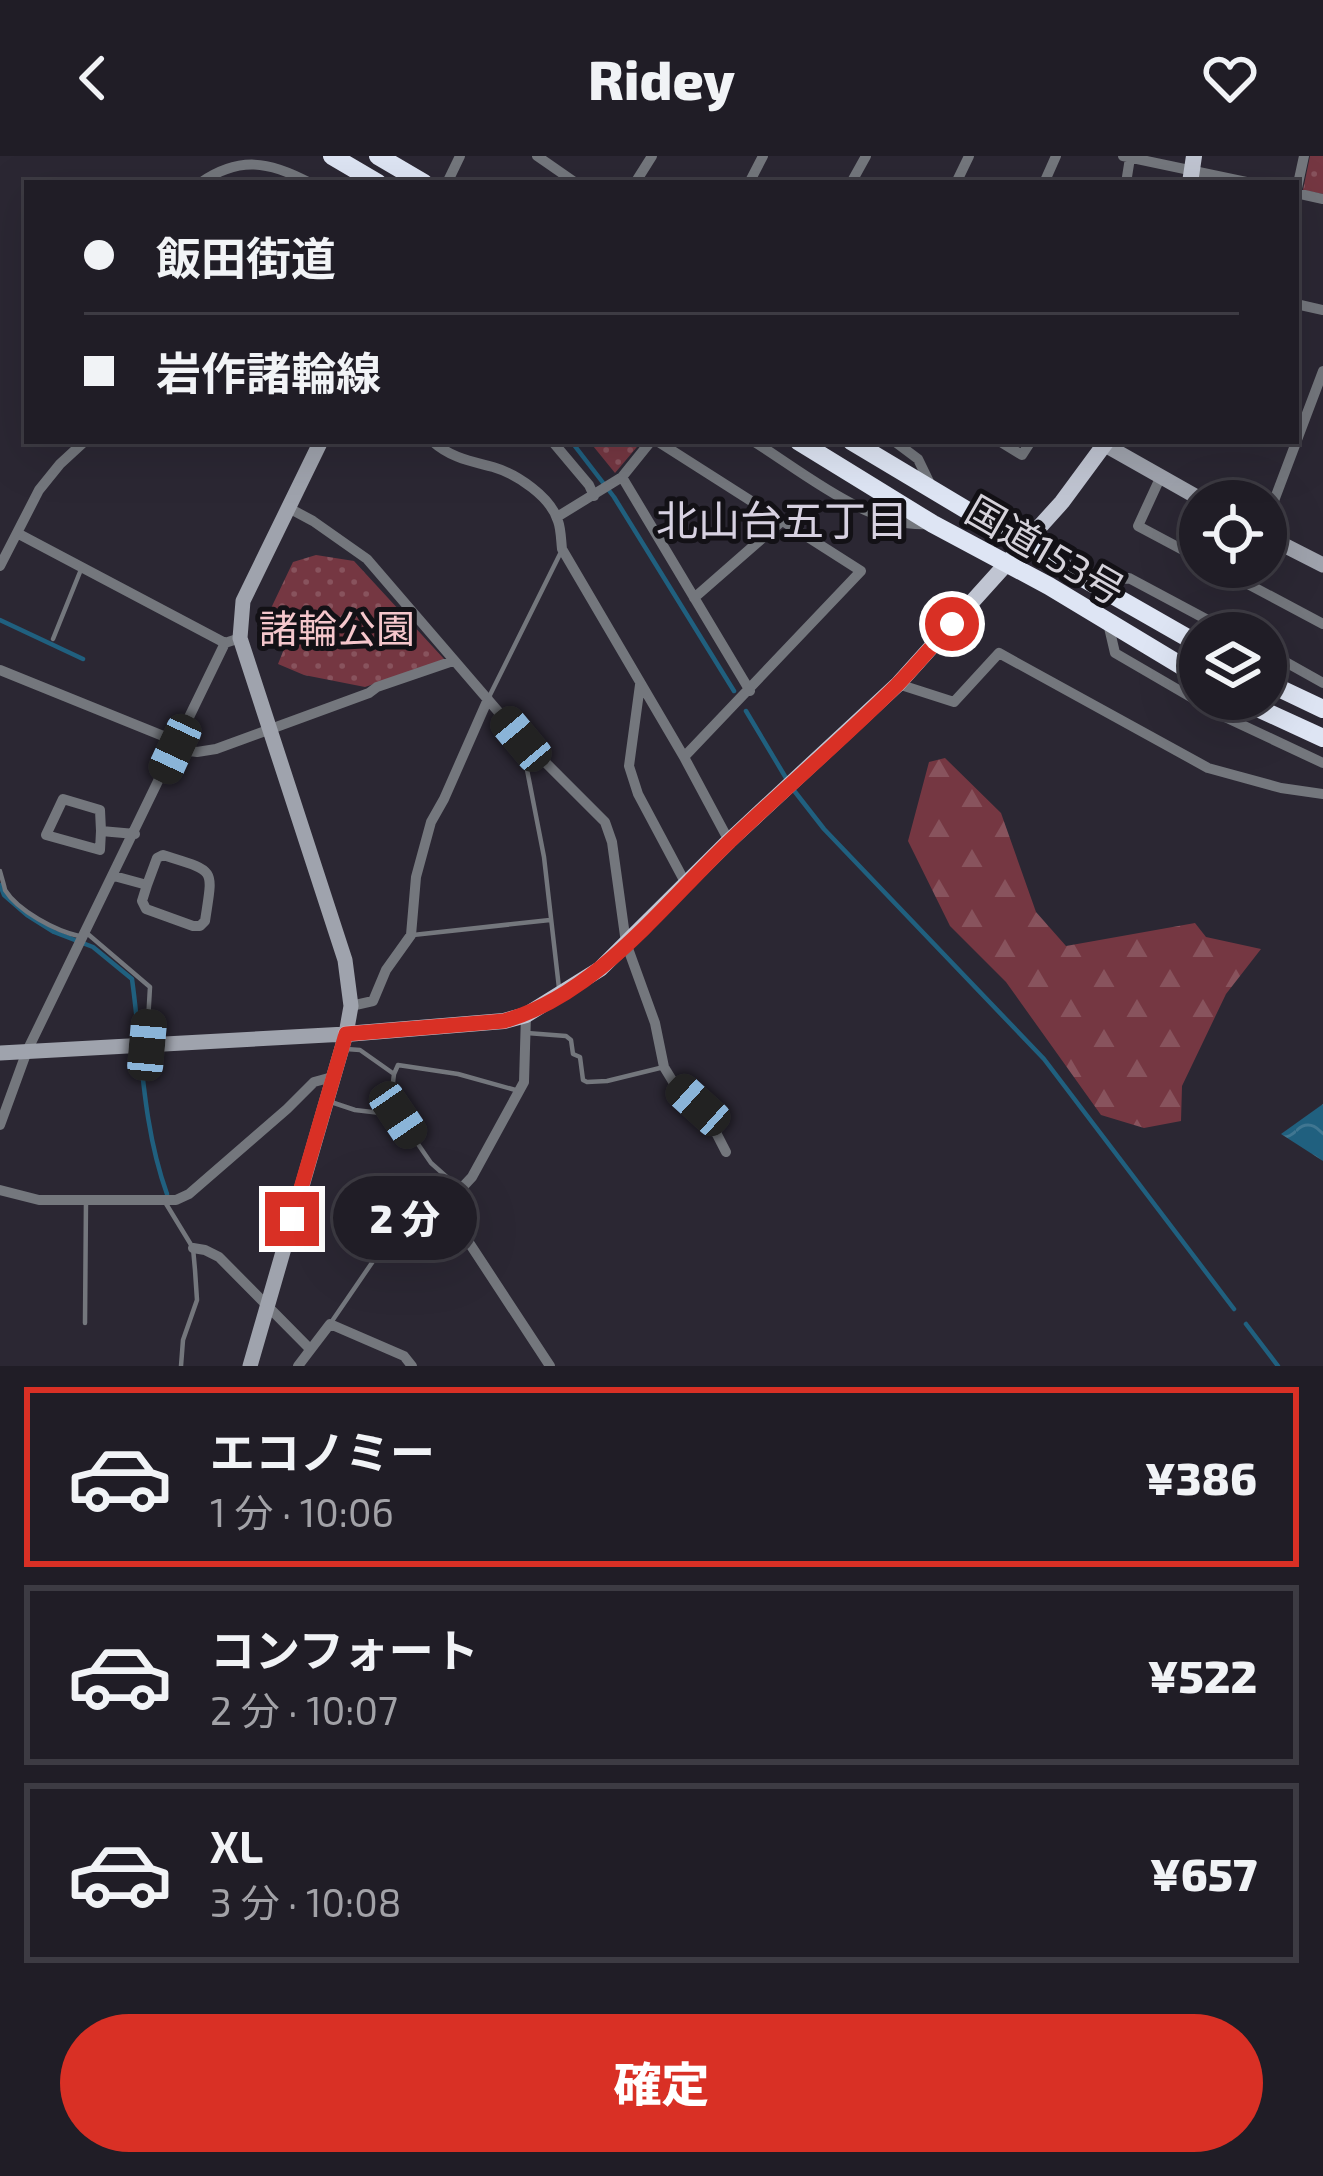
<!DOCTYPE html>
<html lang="ja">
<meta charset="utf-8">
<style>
:root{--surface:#201d26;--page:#2d2a32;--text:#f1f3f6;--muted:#a2a2a7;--line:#3d3b43;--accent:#d93025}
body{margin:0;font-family:"Exo 2","Noto Sans JP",sans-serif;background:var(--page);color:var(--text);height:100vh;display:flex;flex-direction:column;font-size:45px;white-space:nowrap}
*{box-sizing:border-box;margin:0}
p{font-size:39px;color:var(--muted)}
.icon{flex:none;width:66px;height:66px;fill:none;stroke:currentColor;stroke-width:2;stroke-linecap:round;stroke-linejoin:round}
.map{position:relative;height:1210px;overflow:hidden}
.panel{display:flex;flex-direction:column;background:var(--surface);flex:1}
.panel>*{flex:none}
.top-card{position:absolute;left:24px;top:24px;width:1275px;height:264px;border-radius:0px;box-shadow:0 12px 48px #0002,0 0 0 3px var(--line);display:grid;align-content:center;height:264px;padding:0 60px;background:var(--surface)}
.buttons{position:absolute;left:1179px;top:324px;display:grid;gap:24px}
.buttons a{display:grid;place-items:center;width:108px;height:108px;border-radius:50%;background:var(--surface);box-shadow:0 12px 48px #0002,0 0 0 3px var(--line);font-size:60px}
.end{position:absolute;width:54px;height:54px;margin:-27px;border:15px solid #d93025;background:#fff;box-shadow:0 0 0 6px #fff}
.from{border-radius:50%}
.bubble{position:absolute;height:84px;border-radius:42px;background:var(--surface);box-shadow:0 12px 48px #0002,0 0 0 3px var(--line);font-size:39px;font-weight:800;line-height:84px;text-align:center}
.car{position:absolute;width:36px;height:72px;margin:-36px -18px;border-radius:15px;box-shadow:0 0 9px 3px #0007;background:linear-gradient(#222 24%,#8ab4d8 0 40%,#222 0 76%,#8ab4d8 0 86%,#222 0)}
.top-card b{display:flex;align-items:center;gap:42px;height:114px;font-size:45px}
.top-card b+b{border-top:3px solid var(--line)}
.top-card i{width:30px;height:30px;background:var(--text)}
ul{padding:21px 0 0;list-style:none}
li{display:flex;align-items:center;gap:36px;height:180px;margin:0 24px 18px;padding:0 36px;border:6px solid var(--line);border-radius:0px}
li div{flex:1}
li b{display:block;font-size:45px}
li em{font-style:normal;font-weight:800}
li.on{border-color:var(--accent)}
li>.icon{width:108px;height:108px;stroke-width:1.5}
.action{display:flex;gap:24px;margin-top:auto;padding:24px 60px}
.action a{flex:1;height:138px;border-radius:72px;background:var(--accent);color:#fff;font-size:48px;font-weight:800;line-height:138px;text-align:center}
header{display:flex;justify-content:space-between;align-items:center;height:156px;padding:0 60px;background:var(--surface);font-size:54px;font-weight:800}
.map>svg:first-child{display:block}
</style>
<header><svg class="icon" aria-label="back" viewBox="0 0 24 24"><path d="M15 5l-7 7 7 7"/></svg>Ridey<svg class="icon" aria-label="heart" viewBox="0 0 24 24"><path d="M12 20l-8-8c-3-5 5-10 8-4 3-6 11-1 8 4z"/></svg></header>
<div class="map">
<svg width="1323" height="1210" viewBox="0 0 1323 1210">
<defs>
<pattern id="forest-firs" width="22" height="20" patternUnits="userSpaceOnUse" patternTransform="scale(3)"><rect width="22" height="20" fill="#753742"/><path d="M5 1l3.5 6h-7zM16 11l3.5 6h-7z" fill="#88535d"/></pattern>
<pattern id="park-dots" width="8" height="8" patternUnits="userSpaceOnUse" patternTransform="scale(3)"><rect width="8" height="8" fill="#753742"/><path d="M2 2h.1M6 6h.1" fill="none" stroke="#88535d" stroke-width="1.8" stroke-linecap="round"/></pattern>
<pattern id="water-waves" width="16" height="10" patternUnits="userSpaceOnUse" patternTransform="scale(3)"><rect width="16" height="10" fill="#20607f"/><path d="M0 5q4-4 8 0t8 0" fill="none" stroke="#407691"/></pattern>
</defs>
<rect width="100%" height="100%" fill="#2b2733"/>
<!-- forest -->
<path fill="url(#forest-firs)" d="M945,602L1001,657L1036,756L1066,790L1195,767L1206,781L1261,793L1226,838L1182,930L1181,965L1144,972L1101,959L1006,826L950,770L908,685L929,606Z"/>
<!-- park -->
<path fill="url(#park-dots)" d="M1310,0H1323V38L1303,34Z
M589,285H642L615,317Z
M316,399L354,405L445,504L365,531L304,519L278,508L286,488L265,475L267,469L264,467L293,406Z"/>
<!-- water -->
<path fill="url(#water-waves)" d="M1323,948V1005L1281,978Z"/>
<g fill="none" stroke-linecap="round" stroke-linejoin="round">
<!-- stream -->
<path stroke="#20607f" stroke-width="4.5" d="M571,285L614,341L734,535
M0,464L83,503
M746,555L786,622
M792,632L824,673L1044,903L1234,1153
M0,729L4,739L27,759L54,776L93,791L132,823C142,895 142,969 167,1038
M1246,1168L1278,1210"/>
<!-- lane -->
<path stroke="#74777d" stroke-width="4.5" d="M53,483L80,416
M488,543L560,398
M522,588L544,701L559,832
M0,715C0,716 5,732 5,734C18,755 56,775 79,780
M89,779L150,831L147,883
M413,779L550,764
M527,877L566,880L571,884L573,898L580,901L583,924L587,926L607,925L664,911
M346,893L360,894L394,918L389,959
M394,918L398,909L458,918L519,935
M331,946L355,954L398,959L431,1007L458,1031
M165,1046L193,1092L195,1114L197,1144L183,1184L181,1210
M85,1167L86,1044
M330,1168L391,1079L445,1051"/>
<!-- street -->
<path stroke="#74777d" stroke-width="10" d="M537,0L576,27
M1123,0L1251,27
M200,27C239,0 269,5 310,27
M447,27L460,0
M635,27L652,0
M749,27L763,0
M851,27L866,0
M956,27L969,0
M1044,27L1056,0
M1126,27L1130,2
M1296,37L1304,0
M1296,37L1323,43
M1296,148L1323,154
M432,285C451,302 470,305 493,311C517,318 551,341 558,365C561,373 561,384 562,393L684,601L729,685
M552,285L589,329L594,340
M657,285L861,415L684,601
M753,285C803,316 870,373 930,368
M894,285L918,303L932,332
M999,285L1022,299L1031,285
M1161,320L1138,370L1200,403
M622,321L750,535
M287,351L313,365L367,403L521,582L605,666L612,686L626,787L655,867L664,911L675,929L707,959L726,996
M557,361L622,321L651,285
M1266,366L1323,215
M17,377L225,487
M0,410L39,334L60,308L85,285
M1216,411L1323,468
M1103,435L1110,425L1129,422L1232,477
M694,442L782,365
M1108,467L1115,497L1225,561L1323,607
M1266,495L1323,527
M0,514L178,586
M898,528L954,546L999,497L1208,612L1281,632L1323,638
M640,529L629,610L638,638L686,728
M175,593L197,596L216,593L369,537L377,531L453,505
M101,675L100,694L46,679L63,643L100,654L101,675L135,678
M114,720L147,729L157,702L163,699C217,716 213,711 205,765L200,770H193L146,753L142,745L147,729
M351,850L373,845L386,814L411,779L416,721L431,666L444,643L488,543
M526,859L524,926L472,1021L445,1050L550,1210
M0,969L27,895L225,487L240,482
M0,1034L39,1044H176L189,1038L287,953L314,926L336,920
M193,1092L205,1094L219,1101L310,1193
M298,1210L330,1168L404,1200L412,1210"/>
<!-- secondary -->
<path stroke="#9fa3ad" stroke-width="15" d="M1105,289L1204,345
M1266,380L1323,409
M0,897L346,878
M250,1210L346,878L351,850L345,804L240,482L243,445L321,285"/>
<!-- primary -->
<path stroke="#c0c5d2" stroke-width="16" d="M1190,27L1194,0
M346,878L504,865L526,859L600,813L729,685L898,528L1062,346L1107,285"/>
<!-- highway -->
<path stroke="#dee5f4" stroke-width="18" d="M332,0L378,27
M378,0L424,27
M798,285L933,368L1049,430L1200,521
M851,285L1025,389L1200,489
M1266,526L1323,553
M1238,543L1323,582"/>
</g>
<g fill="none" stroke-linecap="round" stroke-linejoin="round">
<!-- route -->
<path stroke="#d93025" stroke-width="15" d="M292,1063L346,878L504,865C596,839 663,749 730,685C785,632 843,583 897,529C916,509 934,488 952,468"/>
</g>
<g text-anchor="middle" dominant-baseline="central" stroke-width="10" stroke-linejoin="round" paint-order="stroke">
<!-- street labels -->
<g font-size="39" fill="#d5d2da" stroke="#131116">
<text transform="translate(1046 393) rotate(30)">国道153号</text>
</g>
<!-- park labels -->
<g font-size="39" fill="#f5c7cc" stroke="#131116">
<text x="337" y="471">諸輪公園</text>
</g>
<!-- neighbourhood labels -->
<g font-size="42" fill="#d7d1e1" stroke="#131116">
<text x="782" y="363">北山台五丁目</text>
</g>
</g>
</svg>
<div class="buttons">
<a><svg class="icon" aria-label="locate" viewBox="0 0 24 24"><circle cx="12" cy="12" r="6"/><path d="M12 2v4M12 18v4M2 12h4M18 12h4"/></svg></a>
<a><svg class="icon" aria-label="layers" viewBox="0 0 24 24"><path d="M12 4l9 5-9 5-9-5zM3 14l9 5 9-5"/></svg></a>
</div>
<i class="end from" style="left:952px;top:468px"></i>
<i class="end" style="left:292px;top:1063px"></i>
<div class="bubble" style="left:333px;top:1020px;width:144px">2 分</div>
<i class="car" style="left:521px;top:583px;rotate:320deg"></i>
<i class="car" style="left:175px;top:593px;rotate:205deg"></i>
<i class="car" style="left:147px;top:889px;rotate:5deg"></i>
<i class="car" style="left:698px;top:949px;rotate:312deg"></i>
<i class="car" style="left:398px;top:959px;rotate:146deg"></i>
<div class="top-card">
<b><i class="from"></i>飯田街道</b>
<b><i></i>岩作諸輪線</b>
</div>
</div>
<section class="panel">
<ul>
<li class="on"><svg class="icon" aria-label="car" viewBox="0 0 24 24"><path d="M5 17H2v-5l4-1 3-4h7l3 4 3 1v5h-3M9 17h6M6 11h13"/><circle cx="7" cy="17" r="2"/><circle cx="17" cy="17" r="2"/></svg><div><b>エコノミー</b><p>1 分 · 10:06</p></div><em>¥386</em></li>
<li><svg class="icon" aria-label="car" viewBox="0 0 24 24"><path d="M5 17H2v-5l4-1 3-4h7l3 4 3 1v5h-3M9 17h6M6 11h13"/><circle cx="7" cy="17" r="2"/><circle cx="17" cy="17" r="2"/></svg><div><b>コンフォート</b><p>2 分 · 10:07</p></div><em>¥522</em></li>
<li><svg class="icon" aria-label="car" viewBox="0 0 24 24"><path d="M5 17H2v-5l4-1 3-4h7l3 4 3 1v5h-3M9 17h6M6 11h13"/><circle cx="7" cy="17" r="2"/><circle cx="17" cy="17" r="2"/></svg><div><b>XL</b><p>3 分 · 10:08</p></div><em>¥657</em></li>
</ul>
<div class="action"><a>確定</a></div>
</section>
